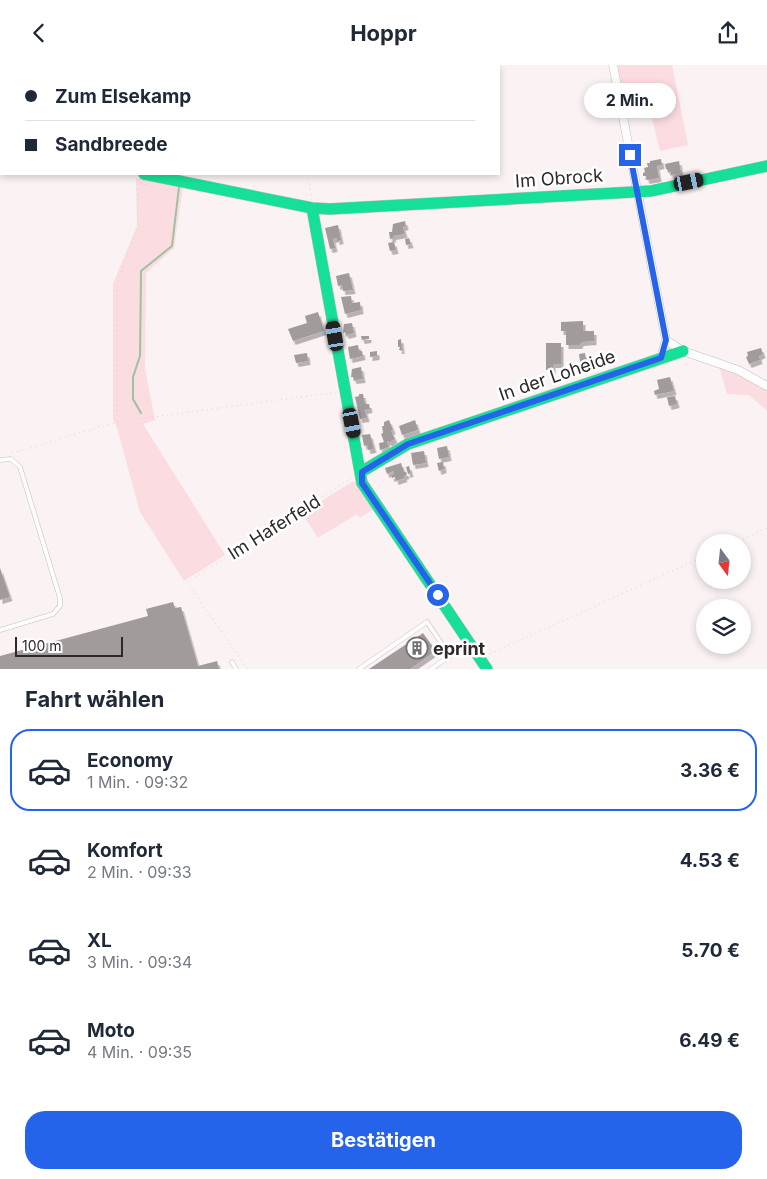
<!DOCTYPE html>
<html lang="de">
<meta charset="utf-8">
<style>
:root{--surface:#fff;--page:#f2f2f3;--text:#1f2937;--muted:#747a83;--line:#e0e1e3;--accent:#2563eb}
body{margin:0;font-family:Inter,sans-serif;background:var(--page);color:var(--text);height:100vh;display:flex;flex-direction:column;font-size:19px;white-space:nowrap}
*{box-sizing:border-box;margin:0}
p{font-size:16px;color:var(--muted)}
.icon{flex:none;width:28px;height:28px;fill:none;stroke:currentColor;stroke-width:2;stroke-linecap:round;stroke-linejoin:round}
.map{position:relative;height:604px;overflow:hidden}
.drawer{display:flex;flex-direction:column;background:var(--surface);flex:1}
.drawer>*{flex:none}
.banner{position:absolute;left:0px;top:0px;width:500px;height:110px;box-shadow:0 2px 8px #0003;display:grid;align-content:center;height:110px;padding:0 25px;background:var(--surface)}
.needle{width:32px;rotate:165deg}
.fabs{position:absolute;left:696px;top:469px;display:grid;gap:10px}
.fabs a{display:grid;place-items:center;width:55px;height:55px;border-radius:50%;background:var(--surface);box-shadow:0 2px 8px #0003;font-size:25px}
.scale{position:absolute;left:15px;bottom:12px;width:108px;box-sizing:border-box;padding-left:5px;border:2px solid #2e2829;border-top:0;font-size:14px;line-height:18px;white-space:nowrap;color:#2e2829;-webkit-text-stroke:4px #fff;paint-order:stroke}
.end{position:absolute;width:22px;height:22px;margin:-11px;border:6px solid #2563eb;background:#fff;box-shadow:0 0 0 2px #fff}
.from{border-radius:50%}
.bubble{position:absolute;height:35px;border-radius:18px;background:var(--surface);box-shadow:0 2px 8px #0003;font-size:16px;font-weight:700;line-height:35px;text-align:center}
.car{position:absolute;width:15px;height:30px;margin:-15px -8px;border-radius:6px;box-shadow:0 0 4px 1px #0007;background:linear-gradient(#222 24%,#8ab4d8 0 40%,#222 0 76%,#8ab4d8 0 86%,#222 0)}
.banner b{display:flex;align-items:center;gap:18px;height:48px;font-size:19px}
.banner b+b{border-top:1px solid var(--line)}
.banner i{width:12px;height:12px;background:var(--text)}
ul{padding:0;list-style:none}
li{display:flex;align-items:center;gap:15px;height:82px;margin:0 10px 8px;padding:0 15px;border:2px solid transparent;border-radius:20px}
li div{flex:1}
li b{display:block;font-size:19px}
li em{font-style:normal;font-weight:700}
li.current{border-color:var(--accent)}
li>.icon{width:45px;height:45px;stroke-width:1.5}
h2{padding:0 25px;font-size:22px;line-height:60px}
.cta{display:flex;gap:10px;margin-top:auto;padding:10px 25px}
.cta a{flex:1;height:58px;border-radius:20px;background:var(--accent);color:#fff;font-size:20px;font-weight:700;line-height:58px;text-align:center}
header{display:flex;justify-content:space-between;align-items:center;height:65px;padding:0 25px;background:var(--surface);font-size:22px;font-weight:700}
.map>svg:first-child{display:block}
</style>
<header><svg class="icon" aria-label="back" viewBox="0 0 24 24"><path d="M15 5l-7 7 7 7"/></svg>Hoppr<svg class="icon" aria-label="share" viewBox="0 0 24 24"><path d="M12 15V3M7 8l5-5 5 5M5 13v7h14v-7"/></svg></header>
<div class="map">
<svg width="767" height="604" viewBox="0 0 767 604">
<defs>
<filter id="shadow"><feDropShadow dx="2.5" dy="4" stdDeviation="0" flood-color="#0004"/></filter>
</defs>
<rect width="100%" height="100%" fill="#faf2f3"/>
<!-- green -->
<path fill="#fbdce1" d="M615,0H672L688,80L660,86L649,42L624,47Z
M136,113L183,122L174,183L146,208L145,304L155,355L143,359L225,490L184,516L140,447L117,363L113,354V219L137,161Z
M719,301L736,308L767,325V346L749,330L727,329Z
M352,417L357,418L375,443L360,453L357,449L318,473L302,448Z"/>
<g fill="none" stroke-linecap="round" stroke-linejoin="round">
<!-- stream -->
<path stroke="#9ec1a2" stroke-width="2" d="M170,0V1
M141,348L133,334V312L140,291L141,206L172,181L179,122"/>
</g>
<!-- building -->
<path fill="#a19b9c" filter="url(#shadow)" d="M661,94L662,100L657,101L659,113L647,115L646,111H643V108L645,107L644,103L648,102L647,98H650V96Z
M679,96L681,108L671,110L670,106L668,107L667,104H666L665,99Z
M405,156L406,161L403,162L405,169L393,171L394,173L390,174L389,167H392L393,159Z
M338,160L341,175L337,176V173L333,174L335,183L330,184L325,163Z
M409,173L411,179L406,180L405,174Z
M394,177L396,185L390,186L388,178Z
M349,208L353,225L343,226L342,220L338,221L336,211Z
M351,231L352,238L360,237L361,245L345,249L341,232Z
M318,247L324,266L293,276L288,264L307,258L305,251Z
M583,256V266H594V276L581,277L580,280H566V266H561V257Z
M352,258L354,268L346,270L345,267L343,268L344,259Z
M361,271H369V274L362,275Z
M401,274L402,285H399L400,282H398V275Z
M546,278H561V299H553V305H546Z
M358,280L359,286H362L363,291L350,294L348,282Z
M761,283L763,289L759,291L760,295L749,299L746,292L748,291L747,287Z
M377,286V291L370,292V287Z
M307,288L308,296L296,298L294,290Z
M585,288L587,303L581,304L579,289Z
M361,302L363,314L354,315L353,312H351L352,304Z
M670,312L674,326L655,330L654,326L659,324L657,315Z
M359,329H363L365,339H369L370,344L365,345L367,353L360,354L355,332L359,331Z
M675,331L677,339L669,341L667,332Z
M389,355L393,365L391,366L395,374L389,378V376L387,377L389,382L380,385L379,378L384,377L381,369L383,368L382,361H384V357Z
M415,355L418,365L402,370L399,361Z
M370,369L374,384L368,385L367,380L364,381L362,370Z
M447,381L449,392L439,394L437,383Z
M424,386L426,398L413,400L411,388Z
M443,397L444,404L439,406L437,398Z
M401,398L404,407H406L407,410L404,411L405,413L396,416L395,412L392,413L391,410L394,409L393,406L387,409L385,403Z
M409,401L411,408L408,409L406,402Z
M0,503L10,532L0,535Z
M173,537L175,543L181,542L198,601L217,596L219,604H0V591L148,551L146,544Z
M423,568L436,586L410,604H369Z"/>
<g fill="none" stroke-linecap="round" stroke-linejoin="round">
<!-- lane casing -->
<g stroke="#c5bfbf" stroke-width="5">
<path id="lane" d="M0,395L11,394L20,402L60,533V541L53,549L0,565
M232,597L236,604
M359,604L427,557L450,591L431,604"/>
</g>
<!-- street casing -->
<g stroke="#c5bfbf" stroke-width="9">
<path id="street" d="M613,0L666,275L661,293
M0,81H1
M666,275L683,286L738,305L767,321"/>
</g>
<!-- fast casing -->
<g stroke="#c5bfbf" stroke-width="12">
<path id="fast" d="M144,109L312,143L330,144L651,126L767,101
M312,143L362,418L487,604
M361,407L408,379L683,286"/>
</g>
<!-- path -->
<path stroke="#d7d5d5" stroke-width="1" stroke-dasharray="1 4" stroke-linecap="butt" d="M289,0V1
M308,109L312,135
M117,356V219L138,161L137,117
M12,388L117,357L337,327
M734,478L767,463
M490,589L705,491
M247,604L187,517L352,413"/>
<!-- lane -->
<use href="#lane" stroke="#fefdfd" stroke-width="4"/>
<!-- street -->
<use href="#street" stroke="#fefdfd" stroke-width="8"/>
<!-- fast -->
<use href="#fast" stroke="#16e098" stroke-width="11"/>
</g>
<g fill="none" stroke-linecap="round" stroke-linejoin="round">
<!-- route -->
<path stroke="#2563eb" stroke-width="6" d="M438,530L362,418V407L408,379L661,293L666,275L630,90"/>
</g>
<!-- icons -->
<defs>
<g id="building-ring" transform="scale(1.125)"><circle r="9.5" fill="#fff" stroke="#756f70" stroke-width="1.5"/><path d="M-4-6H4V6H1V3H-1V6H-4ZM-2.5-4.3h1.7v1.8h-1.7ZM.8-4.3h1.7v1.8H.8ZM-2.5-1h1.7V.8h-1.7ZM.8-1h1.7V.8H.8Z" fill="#756f70"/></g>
</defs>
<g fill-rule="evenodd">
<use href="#building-ring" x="417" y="583"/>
</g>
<g text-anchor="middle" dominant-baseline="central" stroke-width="5" stroke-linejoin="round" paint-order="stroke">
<!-- street labels -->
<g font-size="18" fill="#2e2829" stroke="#fff">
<text transform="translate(559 113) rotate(-4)">Im Obrock</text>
<text transform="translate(557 310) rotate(-19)">In der Loheide</text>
<text transform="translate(274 462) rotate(-32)">Im Haferfeld</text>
</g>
<!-- poi labels -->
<g font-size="18" font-weight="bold" fill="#2e2829" stroke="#fff" text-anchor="start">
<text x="433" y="583">eprint</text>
</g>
</g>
</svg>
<div class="fabs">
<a><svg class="needle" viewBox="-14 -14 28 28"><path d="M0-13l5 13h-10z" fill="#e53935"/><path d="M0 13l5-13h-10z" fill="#747a83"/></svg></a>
<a><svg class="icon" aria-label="layers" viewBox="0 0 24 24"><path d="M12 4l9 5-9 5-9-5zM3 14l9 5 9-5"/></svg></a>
</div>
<div class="scale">100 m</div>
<i class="end from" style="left:438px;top:530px"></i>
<i class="end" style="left:630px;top:90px"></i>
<div class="bubble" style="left:584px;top:18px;width:92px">2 Min.</div>
<i class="car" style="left:689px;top:117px;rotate:78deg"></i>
<i class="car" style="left:335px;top:271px;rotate:350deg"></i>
<i class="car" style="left:352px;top:358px;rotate:169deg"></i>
<div class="banner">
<b><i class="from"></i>Zum Elsekamp</b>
<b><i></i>Sandbreede</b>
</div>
</div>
<section class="drawer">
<h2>Fahrt wählen</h2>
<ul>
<li class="current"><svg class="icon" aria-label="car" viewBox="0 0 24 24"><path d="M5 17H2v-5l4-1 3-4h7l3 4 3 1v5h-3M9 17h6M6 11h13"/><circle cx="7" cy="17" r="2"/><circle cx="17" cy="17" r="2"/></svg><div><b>Economy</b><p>1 Min. · 09:32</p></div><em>3.36 €</em></li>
<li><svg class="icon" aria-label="car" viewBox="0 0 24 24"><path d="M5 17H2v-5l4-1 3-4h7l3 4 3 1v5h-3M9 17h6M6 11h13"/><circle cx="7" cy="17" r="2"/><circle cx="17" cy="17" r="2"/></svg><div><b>Komfort</b><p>2 Min. · 09:33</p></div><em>4.53 €</em></li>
<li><svg class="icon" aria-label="car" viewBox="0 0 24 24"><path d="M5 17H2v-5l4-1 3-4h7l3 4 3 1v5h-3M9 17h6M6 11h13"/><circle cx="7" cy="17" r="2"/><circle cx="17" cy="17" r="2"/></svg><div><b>XL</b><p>3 Min. · 09:34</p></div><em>5.70 €</em></li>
<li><svg class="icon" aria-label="car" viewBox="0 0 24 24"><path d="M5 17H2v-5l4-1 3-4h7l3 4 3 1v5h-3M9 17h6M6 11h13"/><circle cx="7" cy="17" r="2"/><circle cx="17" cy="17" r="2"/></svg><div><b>Moto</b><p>4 Min. · 09:35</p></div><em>6.49 €</em></li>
</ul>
<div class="cta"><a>Bestätigen</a></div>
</section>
